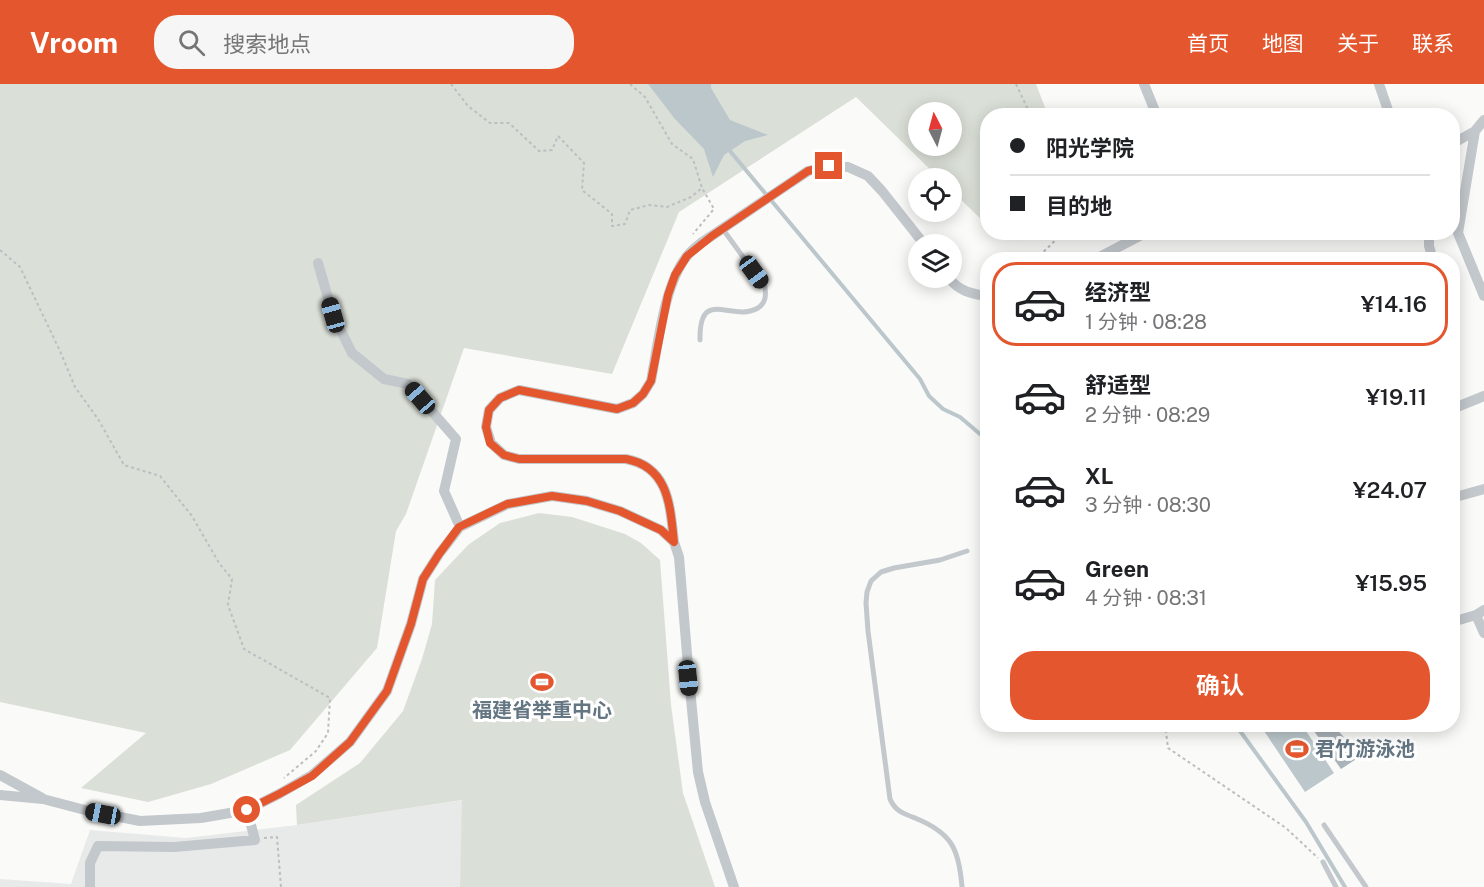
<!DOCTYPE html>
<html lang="zh">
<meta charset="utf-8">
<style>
:root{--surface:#fff;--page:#f6f6f6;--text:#202124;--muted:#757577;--line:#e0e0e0;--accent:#e4572e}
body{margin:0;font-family:"Public Sans","Noto Sans SC",sans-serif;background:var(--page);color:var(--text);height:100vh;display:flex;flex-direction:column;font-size:22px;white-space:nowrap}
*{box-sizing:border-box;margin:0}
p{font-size:20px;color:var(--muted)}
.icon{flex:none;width:33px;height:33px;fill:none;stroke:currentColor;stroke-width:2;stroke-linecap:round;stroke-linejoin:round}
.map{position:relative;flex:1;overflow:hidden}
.side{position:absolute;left:980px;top:168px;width:480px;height:480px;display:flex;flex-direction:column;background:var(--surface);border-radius:24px;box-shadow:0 3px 15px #0003}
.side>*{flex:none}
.guide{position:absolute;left:980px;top:24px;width:480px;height:132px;border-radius:24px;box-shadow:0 3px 15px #0003;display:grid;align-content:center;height:132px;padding:0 30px;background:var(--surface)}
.needle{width:39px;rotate:354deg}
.fabs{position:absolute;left:908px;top:18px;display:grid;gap:12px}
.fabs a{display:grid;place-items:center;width:54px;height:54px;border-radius:50%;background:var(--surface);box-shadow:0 3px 15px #0003;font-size:30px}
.end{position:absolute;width:27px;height:27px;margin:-14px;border:8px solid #e4572e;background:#fff;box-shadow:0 0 0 3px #fff}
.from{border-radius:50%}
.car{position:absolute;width:18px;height:36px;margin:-18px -9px;border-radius:8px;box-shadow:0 0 4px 2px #0007;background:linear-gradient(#222 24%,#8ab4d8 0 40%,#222 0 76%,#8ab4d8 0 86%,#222 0)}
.guide b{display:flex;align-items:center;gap:21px;height:57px;font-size:22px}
.guide b+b{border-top:2px solid var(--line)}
.guide i{width:15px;height:15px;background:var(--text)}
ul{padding:10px 0 0;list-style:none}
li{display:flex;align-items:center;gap:18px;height:84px;margin:0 12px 9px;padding:0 18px;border:3px solid transparent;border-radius:24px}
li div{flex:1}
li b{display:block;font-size:22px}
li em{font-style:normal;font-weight:600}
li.on{border-color:var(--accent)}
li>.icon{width:54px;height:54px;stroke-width:1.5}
.primary-button{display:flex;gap:12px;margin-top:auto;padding:12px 30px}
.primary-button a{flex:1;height:69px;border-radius:24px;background:var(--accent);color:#fff;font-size:24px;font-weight:600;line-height:69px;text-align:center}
header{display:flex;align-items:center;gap:36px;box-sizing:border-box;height:84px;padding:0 30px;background:var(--accent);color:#fff}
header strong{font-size:28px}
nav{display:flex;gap:33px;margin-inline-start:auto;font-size:21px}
.search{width:420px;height:54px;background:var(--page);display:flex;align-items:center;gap:15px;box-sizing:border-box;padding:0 21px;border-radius:24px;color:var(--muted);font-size:22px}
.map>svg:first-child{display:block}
</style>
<header>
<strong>Vroom</strong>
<div class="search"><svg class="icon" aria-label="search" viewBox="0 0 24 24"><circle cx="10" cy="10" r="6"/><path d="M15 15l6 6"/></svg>搜索地点</div>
<nav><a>首页</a><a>地图</a><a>关于</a><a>联系</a></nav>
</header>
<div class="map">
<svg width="1484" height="803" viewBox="0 0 1484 803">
<rect width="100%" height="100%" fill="#fafaf8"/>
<!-- built -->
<path fill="#e8e9e9" d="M463,716L460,803H0V795L71,800L90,746L186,754L297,741Z"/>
<!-- green -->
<path fill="#dadfd7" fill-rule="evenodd" d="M0,0H1036L1048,31L987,32V141L951,106V94H939L856,13L679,128L612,290L464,264L406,430L396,447L377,564L290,666L211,700L148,718L81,704L146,649L0,618ZM918,28H951V62H918Z
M539,429L572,433L625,450L641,459L660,476L671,621L683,709L715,803H460L462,716L297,741L296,721L360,679L403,627L422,575L432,540L435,496L468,461L500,439Z"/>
<!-- water -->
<path fill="#bbc7cb" d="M648,0H711V4L730,36L768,51L745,57L724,71L713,93L704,65L675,35Z
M1260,641H1302L1334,689L1305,708Z"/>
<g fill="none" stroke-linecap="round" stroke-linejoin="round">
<!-- stream -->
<path stroke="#bbc7cb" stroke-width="4" d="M730,67L920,295L929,312L943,325L960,333L987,356
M1235,640L1306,738L1345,803"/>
</g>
<!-- building -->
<path fill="#aab3b9" d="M1309,640H1332L1361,672L1341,685Z"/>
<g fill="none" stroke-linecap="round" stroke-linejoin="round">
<!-- path -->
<path stroke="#bbbfc2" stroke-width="2" stroke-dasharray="3 3" stroke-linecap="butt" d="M451,0L468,22L490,39H509L539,67L552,66L558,52L584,79L582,106L612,130V142L625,140L630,126L649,121L667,123L691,113L702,104
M630,0L645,13L672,60L693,75L702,104L714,125L693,150
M1016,0L1031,32
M0,166L20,183L60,267L75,303L98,335L124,381L160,392L192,432L219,479L232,495L228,521L244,565L330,614L328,649L316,667L284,694
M1035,176L1064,148
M1165,640L1168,664L1286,744L1318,774
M264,754L277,753L281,803"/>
<!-- lane -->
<path stroke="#c3c8cc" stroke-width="5" d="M700,256C699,202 732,239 758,224C766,219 766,211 765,203L722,144
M1324,741L1366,803
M1323,778L1336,803
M962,803C959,765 952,749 915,734C904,730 895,727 890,715L868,547L866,519L867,508L871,497L881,488L894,484L940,476L967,467"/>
<!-- street -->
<path stroke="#c3c8cc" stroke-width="10" d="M1144,0L1157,32
M1379,0L1390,32
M1484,36L1475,47L1458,149L1484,212
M1452,60L1475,47
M1429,148V162L1433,176
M1094,176L1147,148
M318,179L333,231L352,269L384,295L408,300L456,355L444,407L460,443
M949,194C959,207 971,210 987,212
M1452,325L1484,312
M1452,414L1484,405
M674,458C670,422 669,383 626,375H519L504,371L491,359L486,343L489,326L500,314L519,306L617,325L633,319L643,310L651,297C658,261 664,200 687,172C691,167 696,163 701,159L808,87L829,82L848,83L868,92L882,107L924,160
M1476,531L1484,549
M1452,538L1476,531L1484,526
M0,691L42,714
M0,711L43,715L85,726L140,737L201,734L247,726L279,710L312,691L350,658L387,607L411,540L423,495L439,470L460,443L508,420L552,412L587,417L620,427L661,446L674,458L679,473L689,594L698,688L705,718L734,803
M90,803V779L98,762L174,763L255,756L247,726"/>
</g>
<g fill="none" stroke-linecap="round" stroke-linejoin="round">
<!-- route -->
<path stroke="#e4572e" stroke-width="8" d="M247,726L279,710L312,692L350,658L387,607L411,540L423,495L439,470L459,443L507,420L552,412L587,417L620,427L661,446L674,458C670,422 669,383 626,375H519L504,371L490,359L486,343L489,326L500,314L519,306L617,325L633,319L643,310L651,297L668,211L675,191L687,172L712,152L808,87L829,82"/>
</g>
<!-- icons -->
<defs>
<g id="stadium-bare" transform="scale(1.8)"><path d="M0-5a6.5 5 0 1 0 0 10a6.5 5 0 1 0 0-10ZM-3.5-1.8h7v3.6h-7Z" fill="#e4572e" stroke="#fff" stroke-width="2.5" paint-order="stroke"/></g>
</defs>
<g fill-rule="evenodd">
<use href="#stadium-bare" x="542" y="598"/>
<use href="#stadium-bare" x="1297" y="665"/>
</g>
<g text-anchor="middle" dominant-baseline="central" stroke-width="6" stroke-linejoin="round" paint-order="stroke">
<!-- poi labels -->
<g font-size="20" font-weight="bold" fill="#657683" stroke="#fff">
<text x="542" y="626">福建省举重中心</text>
<text x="1315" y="665" text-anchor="start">君竹游泳池</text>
</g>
</g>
</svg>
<div class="fabs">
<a><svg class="needle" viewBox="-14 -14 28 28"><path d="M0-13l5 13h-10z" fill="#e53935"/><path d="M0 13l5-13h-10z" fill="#757577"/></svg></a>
<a><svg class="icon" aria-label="locate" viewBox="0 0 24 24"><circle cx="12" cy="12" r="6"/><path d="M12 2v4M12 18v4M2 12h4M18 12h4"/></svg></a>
<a><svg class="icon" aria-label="layers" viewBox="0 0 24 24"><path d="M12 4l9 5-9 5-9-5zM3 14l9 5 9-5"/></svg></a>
</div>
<i class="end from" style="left:247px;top:726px"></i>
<i class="end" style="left:829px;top:82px"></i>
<i class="car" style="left:754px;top:188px;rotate:144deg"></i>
<i class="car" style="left:333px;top:231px;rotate:344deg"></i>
<i class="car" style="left:420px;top:314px;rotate:319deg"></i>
<i class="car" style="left:688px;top:594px;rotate:174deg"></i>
<i class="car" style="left:103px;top:730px;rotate:281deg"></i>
<div class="guide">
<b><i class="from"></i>阳光学院</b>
<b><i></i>目的地</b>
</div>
<section class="side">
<ul>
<li class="on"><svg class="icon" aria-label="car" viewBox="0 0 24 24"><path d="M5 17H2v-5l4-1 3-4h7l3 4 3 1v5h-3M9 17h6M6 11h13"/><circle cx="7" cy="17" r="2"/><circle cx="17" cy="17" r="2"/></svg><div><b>经济型</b><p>1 分钟 · 08:28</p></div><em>¥14.16</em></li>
<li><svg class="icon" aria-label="car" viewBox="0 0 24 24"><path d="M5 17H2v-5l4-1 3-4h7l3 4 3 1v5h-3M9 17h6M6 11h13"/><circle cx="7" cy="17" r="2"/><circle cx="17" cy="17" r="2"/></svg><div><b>舒适型</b><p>2 分钟 · 08:29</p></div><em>¥19.11</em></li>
<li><svg class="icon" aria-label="car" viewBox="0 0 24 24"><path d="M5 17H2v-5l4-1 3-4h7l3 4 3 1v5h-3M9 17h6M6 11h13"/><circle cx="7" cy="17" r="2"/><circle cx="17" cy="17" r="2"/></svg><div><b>XL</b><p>3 分钟 · 08:30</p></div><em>¥24.07</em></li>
<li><svg class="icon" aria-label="car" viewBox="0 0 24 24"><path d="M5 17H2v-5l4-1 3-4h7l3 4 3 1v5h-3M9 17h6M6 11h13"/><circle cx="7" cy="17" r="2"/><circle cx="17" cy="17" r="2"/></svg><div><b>Green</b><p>4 分钟 · 08:31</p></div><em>¥15.95</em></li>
</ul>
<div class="primary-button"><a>确认</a></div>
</section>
</div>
